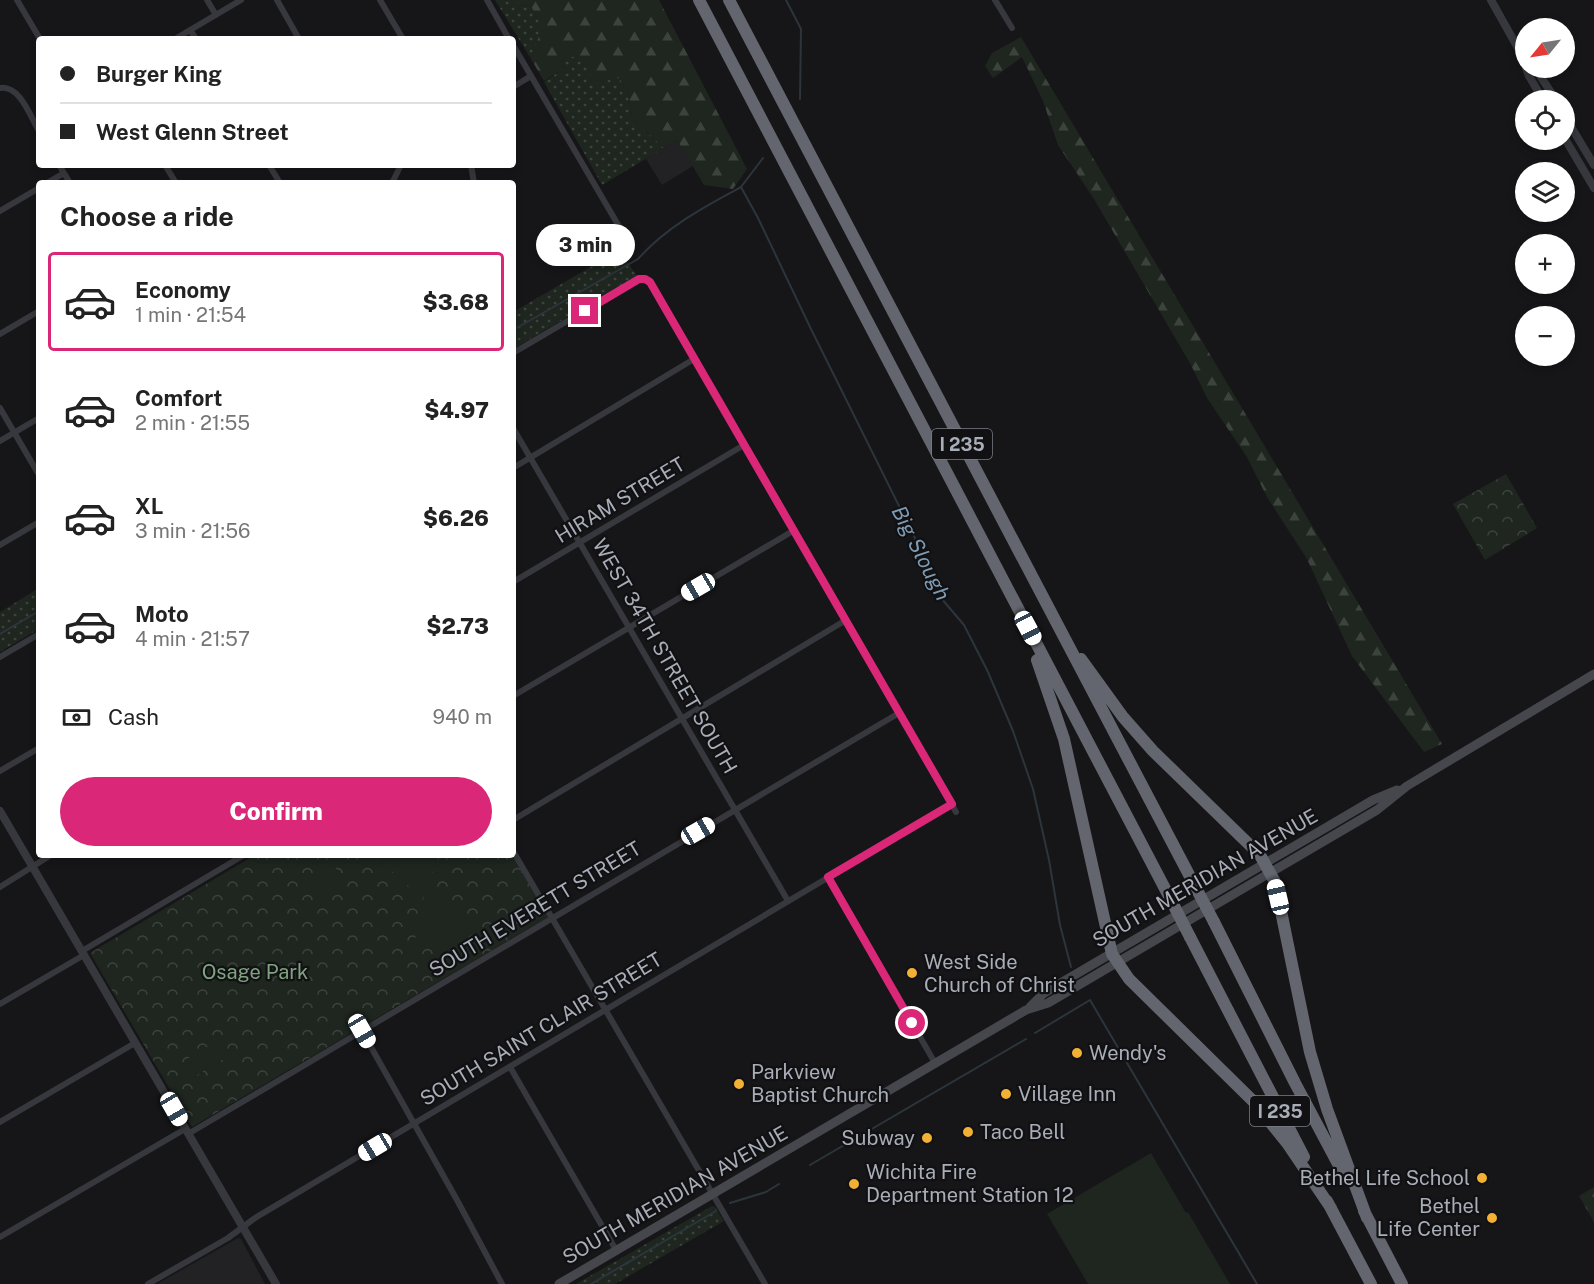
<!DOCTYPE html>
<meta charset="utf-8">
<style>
:root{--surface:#fff;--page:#f2f2f2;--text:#222;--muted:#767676;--line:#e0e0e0;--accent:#db2777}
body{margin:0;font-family:"Public Sans",sans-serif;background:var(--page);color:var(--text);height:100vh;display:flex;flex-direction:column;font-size:22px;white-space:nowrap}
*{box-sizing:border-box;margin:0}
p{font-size:20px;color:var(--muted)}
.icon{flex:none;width:33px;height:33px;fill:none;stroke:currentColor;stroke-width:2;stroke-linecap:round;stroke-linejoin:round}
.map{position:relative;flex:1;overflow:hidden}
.side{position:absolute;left:36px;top:180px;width:480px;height:678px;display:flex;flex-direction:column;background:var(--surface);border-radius:6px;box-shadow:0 3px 9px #0003}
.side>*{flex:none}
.top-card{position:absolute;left:36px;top:36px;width:480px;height:132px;border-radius:6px;box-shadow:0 3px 9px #0003;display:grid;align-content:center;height:132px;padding:0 24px;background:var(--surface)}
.needle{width:39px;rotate:240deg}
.fabs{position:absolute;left:1515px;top:18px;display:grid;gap:12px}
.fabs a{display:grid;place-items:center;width:60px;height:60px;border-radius:50%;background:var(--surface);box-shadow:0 3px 9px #0003;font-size:30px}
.end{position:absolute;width:27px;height:27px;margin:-14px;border:8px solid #db2777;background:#fff;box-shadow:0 0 0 3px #fff}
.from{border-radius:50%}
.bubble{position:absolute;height:42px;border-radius:21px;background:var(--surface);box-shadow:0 3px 9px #0003;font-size:20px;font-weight:800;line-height:42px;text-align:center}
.car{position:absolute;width:18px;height:36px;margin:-18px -9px;border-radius:8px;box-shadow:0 0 4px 2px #0007;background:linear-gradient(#fff 24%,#345 0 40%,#fff 0 76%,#345 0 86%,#fff 0)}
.top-card b{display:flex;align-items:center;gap:21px;height:57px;font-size:22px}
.top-card b+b{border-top:2px solid var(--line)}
.top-card i{width:15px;height:15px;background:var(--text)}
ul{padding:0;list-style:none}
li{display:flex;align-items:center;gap:18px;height:99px;margin:0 12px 9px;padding:0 12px;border:3px solid transparent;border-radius:6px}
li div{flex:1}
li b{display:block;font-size:22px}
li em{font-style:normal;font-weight:800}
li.on{border-color:var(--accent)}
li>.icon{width:54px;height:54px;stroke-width:1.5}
h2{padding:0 24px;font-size:27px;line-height:72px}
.pay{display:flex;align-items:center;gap:15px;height:66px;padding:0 24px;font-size:22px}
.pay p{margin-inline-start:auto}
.cta{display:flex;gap:12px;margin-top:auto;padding:12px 24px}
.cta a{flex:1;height:69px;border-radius:36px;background:var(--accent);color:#fff;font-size:24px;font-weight:800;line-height:69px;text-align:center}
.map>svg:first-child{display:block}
</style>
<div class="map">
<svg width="1594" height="1284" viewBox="0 0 1594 1284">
<defs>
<pattern id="grass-dots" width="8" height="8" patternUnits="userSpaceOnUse" patternTransform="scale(1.5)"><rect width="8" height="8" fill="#1e261f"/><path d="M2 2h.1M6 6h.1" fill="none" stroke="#3c433d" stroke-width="1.8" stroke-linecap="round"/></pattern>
<pattern id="forest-firs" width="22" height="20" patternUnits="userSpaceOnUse" patternTransform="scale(1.5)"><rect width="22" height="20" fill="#1e261f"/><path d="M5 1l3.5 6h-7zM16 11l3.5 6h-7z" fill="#3c433d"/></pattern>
<pattern id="park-crowns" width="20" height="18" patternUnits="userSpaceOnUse" patternTransform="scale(1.5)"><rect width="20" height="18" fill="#1e261f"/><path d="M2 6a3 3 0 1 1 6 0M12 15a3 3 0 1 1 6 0" fill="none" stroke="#3c433d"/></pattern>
</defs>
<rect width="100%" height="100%" fill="#161618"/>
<!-- built -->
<path fill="#222225" d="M677,140L693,166L662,185L646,159Z
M238,1238L241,1239L265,1284H157Z"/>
<!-- grass -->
<path fill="url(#grass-dots)" d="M495,0H517L519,5L531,6L543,29L531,59Z
M566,53L619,78L629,93L631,117L664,148L602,185L544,82L563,69Z
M618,248L637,276L513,349V312L613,254Z
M39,588V629L0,652V612Z
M712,1206L715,1207L724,1221L615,1284H576Z"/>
<!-- forest -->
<path fill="url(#forest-firs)" d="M517,0H659L747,169L733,189L704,185L677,140L664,148L631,117L629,93L619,78L593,83L584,62L566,54L563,69L544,81L531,59L542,28L531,6L519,5Z
M1021,37L1442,744L1424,752L1352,656L1307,559L1267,497L1247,457L1207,398L1191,365L1094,199L1058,145L1043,101L1022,57L993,78L985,66L992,53Z"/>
<!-- park -->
<path fill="url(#park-crowns)" d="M1506,474L1537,528L1485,560L1453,504Z
M255,855H512L548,917L192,1127L90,953Z
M1594,1187V1222L1579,1196Z"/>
<!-- pitch -->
<path fill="#1e261f" d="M373,855H439L431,876L418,894Z
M334,865L345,883L317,899L307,881Z
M434,894C468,902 474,924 460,953L419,946L415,940L424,895Z
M220,1039L230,1055L197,1075L187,1059Z
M1151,1153L1186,1213L1188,1212L1230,1284H1088L1047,1214Z"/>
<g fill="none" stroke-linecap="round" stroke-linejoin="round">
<!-- stream -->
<path stroke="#2c353c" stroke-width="2" d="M786,0L801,29L800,99
M763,158L741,187L758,218L811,329L914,536L941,598L964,625L988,672L1013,731L1033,789L1049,860L1060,925L1071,967
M513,330L638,259C666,227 704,207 741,187
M0,634L39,611
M1035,1033L1090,1000L1257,1284
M810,1165L1026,1039
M730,1203L766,1192L779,1184
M591,1284L716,1211"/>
<!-- minor -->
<path stroke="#37383d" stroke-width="6" d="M17,0L40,39
M207,0L216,15
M277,0L299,39
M380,0L403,39
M487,0L509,39
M995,0L1012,28
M190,30L196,39
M175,39L241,0
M513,45L617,223L620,228L619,237
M513,87L531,76
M0,88C20,85 30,116 39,131
M59,165L70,183
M165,165L176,183
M269,165L280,183
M471,165L474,183
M47,183L64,173
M392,183L401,165
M0,211L39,188
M0,334L39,311
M513,353L639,279L645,278L650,282L956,812
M0,408L39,475
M513,428L788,901
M0,441L39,418
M513,468L694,359
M0,545L39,522
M513,582L744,445
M0,657L39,634
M513,696L793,531
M0,771L39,748
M513,820L846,620
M513,851L765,1284
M828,877L935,1063
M0,887L51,855
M82,951L244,855
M0,1004L84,955
M362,1031L457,1200L502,1284
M510,1067L616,1250
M0,1122L135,1043
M188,1134L899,713
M0,1237L185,1129
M148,1284L228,1238L255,1218L952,804"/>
<!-- tertiary -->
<path stroke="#37383d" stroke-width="8" d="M1491,0L1523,57L1526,64
M1526,68L1529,76L1543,100
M1535,68L1556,100
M1564,115L1594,165
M1564,137L1594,188
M0,811L276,1284"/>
<!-- secondary -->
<path stroke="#45474d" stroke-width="9" d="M1030,1007L1043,994L1054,987L1373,800L1397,790
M559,1284L1026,1010L1048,1003L1377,810L1407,786L1594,674"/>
<!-- motorway -->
<path stroke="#63666e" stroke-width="12" d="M699,0L1172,902
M729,0L1196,888
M1081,659L1123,717L1153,751L1260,855L1275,882L1310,1052L1327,1109L1367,1218
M1037,660L1064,739L1112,954L1129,979L1254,1102L1287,1143L1331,1208
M1214,922L1295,1083L1345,1177
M1190,937L1304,1157
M1327,1201L1371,1284
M1364,1211L1402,1284"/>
<!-- motorway-bridge -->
<path stroke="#63666e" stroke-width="12" d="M1196,888L1214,922
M1172,902L1190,937"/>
</g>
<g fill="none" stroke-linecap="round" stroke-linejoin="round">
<!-- route -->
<path stroke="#db2777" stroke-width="8" d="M585,311L639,279H645L650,282L952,804L828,877L912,1023"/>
</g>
<!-- markers -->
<g fill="#f2b134" stroke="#111113" stroke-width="2">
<circle cx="912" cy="973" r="6"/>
<circle cx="1077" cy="1053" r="6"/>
<circle cx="739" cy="1084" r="6"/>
<circle cx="1006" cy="1094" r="6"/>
<circle cx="968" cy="1132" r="6"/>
<circle cx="927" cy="1138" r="6"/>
<circle cx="1482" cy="1178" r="6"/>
<circle cx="854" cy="1184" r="6"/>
<circle cx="1492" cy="1218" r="6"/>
</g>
<g text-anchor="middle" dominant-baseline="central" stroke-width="4.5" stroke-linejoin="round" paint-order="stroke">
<!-- shield labels -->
<g fill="#111113" stroke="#7b7e86" stroke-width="1.5">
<rect x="932" y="429" width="60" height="30" rx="4.5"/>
<rect x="1250" y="1096" width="60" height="30" rx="4.5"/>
</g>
<g font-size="18" font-weight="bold" fill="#a8adb8">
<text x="962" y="444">I 235</text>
<text x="1280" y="1111">I 235</text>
</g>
<!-- street labels -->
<g font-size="20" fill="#a8adb8" stroke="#111113">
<text transform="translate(620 500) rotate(-31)">HIRAM STREET</text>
<text transform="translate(665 656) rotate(60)">WEST 34TH STREET SOUTH</text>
<text transform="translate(1205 878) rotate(-30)">SOUTH MERIDIAN AVENUE</text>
<text transform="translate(535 909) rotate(-31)">SOUTH EVERETT STREET</text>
<text transform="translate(541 1029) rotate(-31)">SOUTH SAINT CLAIR STREET</text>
<text transform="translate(675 1195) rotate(-30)">SOUTH MERIDIAN AVENUE</text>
</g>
<!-- poi labels -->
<g font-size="20" fill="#a8adb8" stroke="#111113" text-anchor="start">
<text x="924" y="962">West Side<tspan x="924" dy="23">Church of Christ</tspan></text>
<text x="1089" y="1053">Wendy's</text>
<text x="751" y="1072">Parkview<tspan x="751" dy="23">Baptist Church</tspan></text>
<text x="1018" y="1094">Village Inn</text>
<text x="980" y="1132">Taco Bell</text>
<text x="915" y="1138" text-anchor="end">Subway</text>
<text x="866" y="1172">Wichita Fire<tspan x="866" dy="23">Department Station 12</tspan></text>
<text x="1470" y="1178" text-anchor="end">Bethel Life School</text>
<text x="1480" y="1206" text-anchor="end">Bethel<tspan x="1480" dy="23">Life Center</tspan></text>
</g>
<!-- park labels -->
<g font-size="20" fill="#7fa381" stroke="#111113">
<text x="255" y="972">Osage Park</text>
</g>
<!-- water labels -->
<g font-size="21" font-style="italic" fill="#7f9bb3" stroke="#111113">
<text transform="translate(921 553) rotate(63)">Big Slough</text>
</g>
</g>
</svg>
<div class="fabs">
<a><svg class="needle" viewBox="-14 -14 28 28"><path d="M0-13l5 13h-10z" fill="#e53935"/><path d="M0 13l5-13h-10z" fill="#767676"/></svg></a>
<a><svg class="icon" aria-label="locate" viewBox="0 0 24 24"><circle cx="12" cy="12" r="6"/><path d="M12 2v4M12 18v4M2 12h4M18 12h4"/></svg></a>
<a><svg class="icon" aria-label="layers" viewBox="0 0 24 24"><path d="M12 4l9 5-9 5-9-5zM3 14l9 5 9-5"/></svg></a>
<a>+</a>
<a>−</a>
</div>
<i class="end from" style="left:912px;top:1023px"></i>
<i class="end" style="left:585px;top:311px"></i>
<div class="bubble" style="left:536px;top:224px;width:99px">3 min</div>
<i class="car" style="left:698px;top:587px;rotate:240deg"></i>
<i class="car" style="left:1028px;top:628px;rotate:152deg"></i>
<i class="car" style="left:698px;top:831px;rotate:60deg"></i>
<i class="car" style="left:1278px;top:897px;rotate:347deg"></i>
<i class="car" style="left:362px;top:1031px;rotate:150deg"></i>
<i class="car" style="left:174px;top:1109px;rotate:150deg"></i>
<i class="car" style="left:375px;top:1147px;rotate:239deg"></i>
<div class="top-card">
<b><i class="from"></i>Burger King</b>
<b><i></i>West Glenn Street</b>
</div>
<section class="side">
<h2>Choose a ride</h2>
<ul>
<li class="on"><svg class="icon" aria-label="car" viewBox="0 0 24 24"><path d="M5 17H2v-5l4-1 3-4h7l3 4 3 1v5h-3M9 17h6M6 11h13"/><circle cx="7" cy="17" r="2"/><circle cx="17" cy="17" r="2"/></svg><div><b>Economy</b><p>1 min · 21:54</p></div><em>$3.68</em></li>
<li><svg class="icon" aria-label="car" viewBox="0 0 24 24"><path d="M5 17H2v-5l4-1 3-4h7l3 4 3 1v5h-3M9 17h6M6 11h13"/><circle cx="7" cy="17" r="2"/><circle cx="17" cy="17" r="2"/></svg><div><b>Comfort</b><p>2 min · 21:55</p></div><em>$4.97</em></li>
<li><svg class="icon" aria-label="car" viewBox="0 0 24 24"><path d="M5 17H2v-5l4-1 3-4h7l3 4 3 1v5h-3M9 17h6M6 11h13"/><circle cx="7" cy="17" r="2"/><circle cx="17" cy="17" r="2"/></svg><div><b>XL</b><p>3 min · 21:56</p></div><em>$6.26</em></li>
<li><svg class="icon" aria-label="car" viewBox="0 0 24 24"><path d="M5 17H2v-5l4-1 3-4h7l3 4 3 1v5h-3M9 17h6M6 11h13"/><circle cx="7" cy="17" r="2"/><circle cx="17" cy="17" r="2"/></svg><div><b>Moto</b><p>4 min · 21:57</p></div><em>$2.73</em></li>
</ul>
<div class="pay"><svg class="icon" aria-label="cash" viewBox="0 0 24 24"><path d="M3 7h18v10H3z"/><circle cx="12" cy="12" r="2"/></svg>Cash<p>940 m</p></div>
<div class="cta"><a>Confirm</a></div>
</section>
</div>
